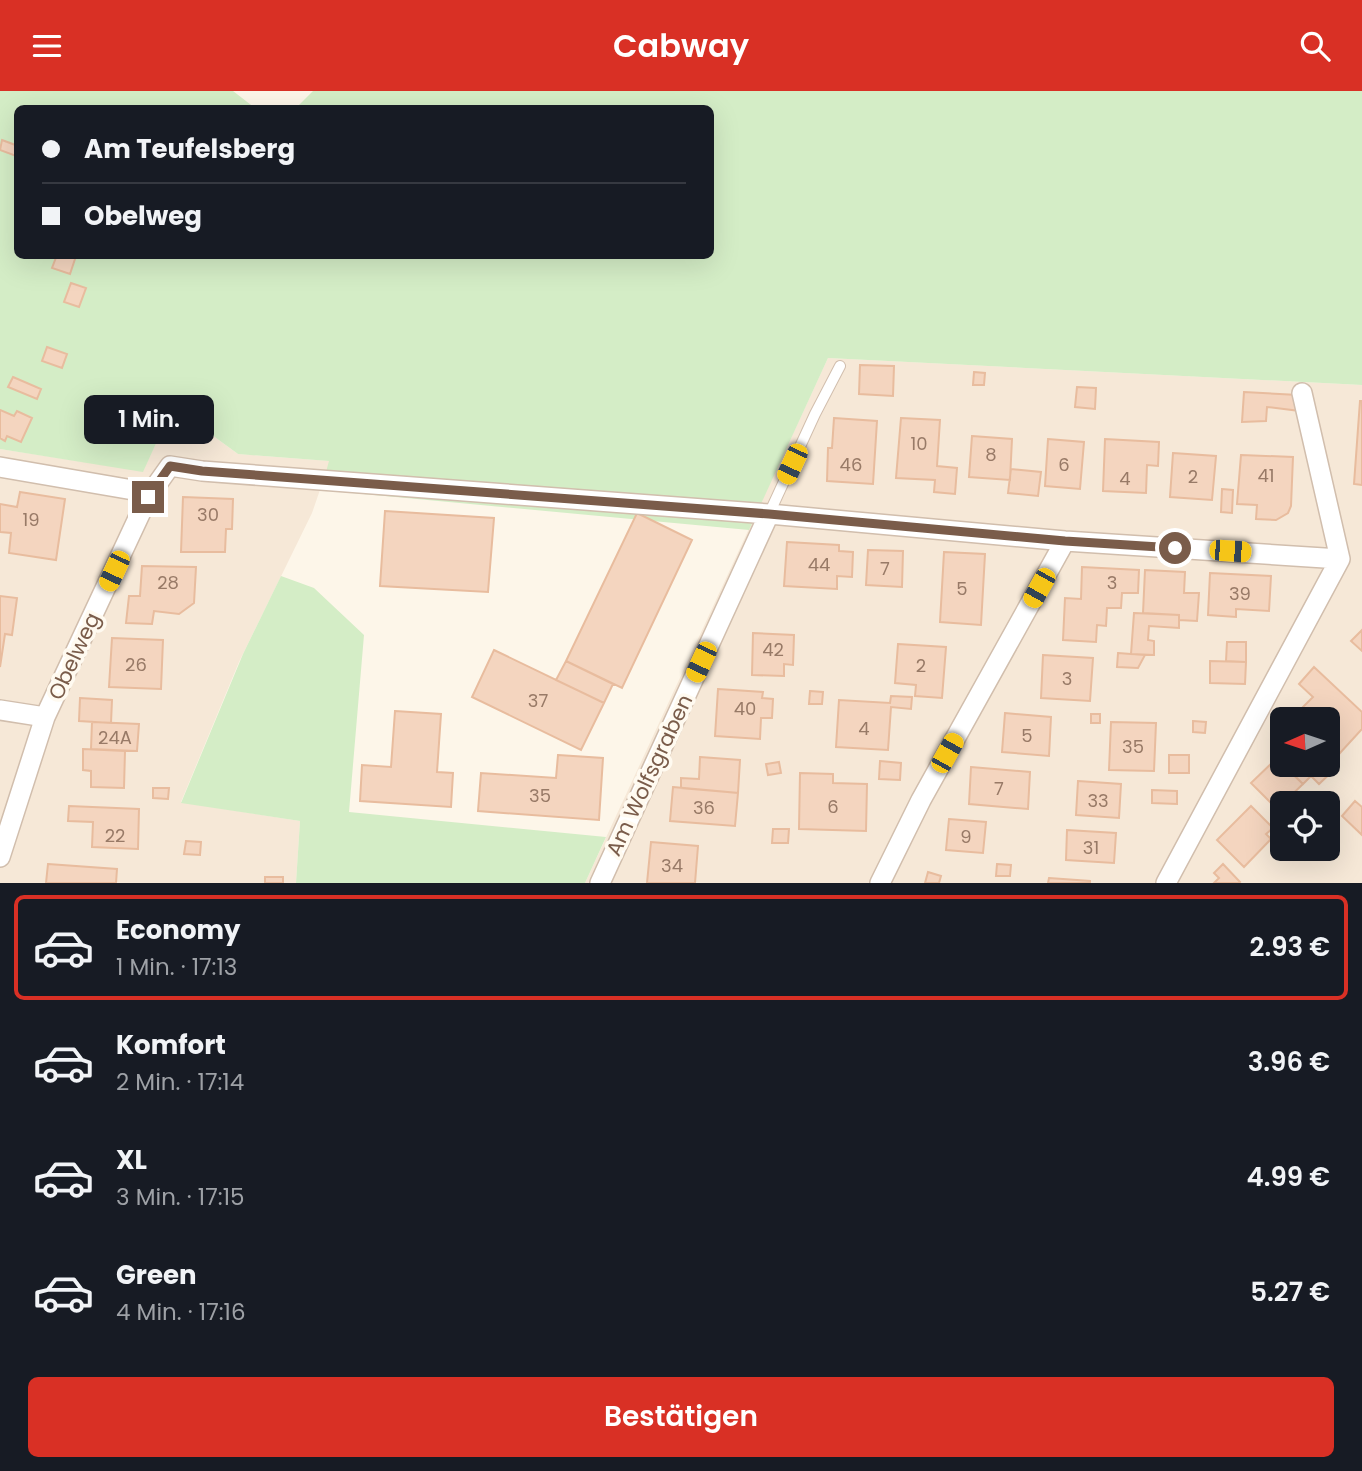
<!DOCTYPE html>
<html lang="de">
<meta charset="utf-8">
<style>
:root{--surface:#171b24;--page:#242831;--text:#f1f3f6;--muted:#9ea1a6;--line:#363941;--accent:#d93025}
body{margin:0;font-family:Poppins,sans-serif;background:var(--page);color:var(--text);height:100vh;display:flex;flex-direction:column;font-size:26px;white-space:nowrap}
*{box-sizing:border-box;margin:0}
p{font-size:23px;color:var(--muted)}
.icon{flex:none;width:38px;height:38px;fill:none;stroke:currentColor;stroke-width:2;stroke-linecap:round;stroke-linejoin:round}
.map{position:relative;height:792px;overflow:hidden}
.details{display:flex;flex-direction:column;background:var(--surface);flex:1}
.details>*{flex:none}
.hud{position:absolute;left:14px;top:14px;width:700px;height:154px;border-radius:10px;box-shadow:0 7px 28px #0002;display:grid;align-content:center;height:154px;padding:0 28px;background:var(--surface)}
.needle{width:46px;rotate:267deg}
.buttons{position:absolute;left:1270px;top:616px;display:grid;gap:14px}
.buttons a{display:grid;place-items:center;width:70px;height:70px;border-radius:10px;background:var(--surface);box-shadow:0 7px 28px #0002;font-size:35px}
.end{position:absolute;width:32px;height:32px;margin:-16px;border:9px solid #7a5c4a;background:#fff;box-shadow:0 0 0 4px #fff}
.from{border-radius:50%}
.bubble{position:absolute;height:49px;border-radius:10px;background:var(--surface);box-shadow:0 7px 28px #0002;font-size:23px;font-weight:600;line-height:49px;text-align:center}
.car{position:absolute;width:21px;height:42px;margin:-21px -10px;border-radius:9px;box-shadow:0 0 5px 2px #0007;background:linear-gradient(#f5c518 24%,#345 0 40%,#f5c518 0 76%,#345 0 86%,#f5c518 0)}
.hud b{display:flex;align-items:center;gap:24px;height:66px;font-size:26px}
.hud b+b{border-top:2px solid var(--line)}
.hud i{width:18px;height:18px;background:var(--text)}
ul{padding:12px 0 0;list-style:none}
li{display:flex;align-items:center;gap:21px;height:105px;margin:0 14px 10px;padding:0 14px;border:4px solid transparent;border-radius:10px}
li div{flex:1}
li b{display:block;font-size:26px}
li em{font-style:normal;font-weight:600}
li.active{border-color:var(--accent)}
li>.icon{width:63px;height:63px;stroke-width:1.5}
.button{display:flex;gap:14px;margin-top:auto;padding:14px 28px}
.button a{flex:1;height:80px;border-radius:10px;background:var(--accent);color:#fff;font-size:28px;font-weight:600;line-height:80px;text-align:center}
header{display:flex;justify-content:space-between;align-items:center;height:91px;padding:0 28px;background:var(--accent);color:#fff;font-size:32px;font-weight:600}
.map>svg:first-child{display:block}
</style>
<header><svg class="icon" aria-label="menu" viewBox="0 0 24 24"><path d="M4 6h16M4 12h16M4 18h16"/></svg>Cabway<svg class="icon" aria-label="search" viewBox="0 0 24 24"><circle cx="10" cy="10" r="6"/><path d="M15 15l6 6"/></svg></header>
<div class="map">
<svg width="1362" height="792" viewBox="0 0 1362 792">
<rect width="100%" height="100%" fill="#fdf6e9"/>
<!-- residential -->
<path fill="#f6e8d7" fill-rule="evenodd" d="M828,267L1362,294V792H585ZM1283,628H1328V674H1283ZM1283,712H1328V758H1283Z
M164,335L212,344L238,363L330,370L312,422L239,571L181,711L300,730L296,792H0V358L143,380Z"/>
<!-- green -->
<path fill="#d4edc6" d="M0,0H233L255,17L18,18V164H710V18L296,17L313,0H1362V294L828,267L749,439L321,399L329,370L238,363L212,344L164,335L143,381L0,358Z
M281,485L314,497L364,544L349,721L606,746L585,792H296L300,730L181,712L243,563Z"/>
<!-- building -->
<path fill="#f4d5bf" stroke="#e8bc9e" stroke-width="2" d="M2,49L18,55L16,65L0,59Z
M57,164L76,165L70,183L52,177Z
M71,192L86,197L79,216L64,211Z
M47,256L67,263L62,277L42,270Z
M860,274L894,275L893,305L859,303Z
M974,281L985,282L984,294H973Z
M13,286L41,298L37,308L8,296Z
M1077,296L1096,297L1095,318L1075,316Z
M1244,301L1298,304L1300,320L1267,316L1266,330L1242,331Z
M1360,310H1362V394L1354,393Z
M0,319L14,325L17,320L32,327L21,351L7,345L5,350L0,347Z
M834,327L877,330L873,393L827,390L828,357H832Z
M901,327L940,329L937,375L957,377L955,403L934,401L935,389L896,387Z
M972,345L1012,348L1010,389L969,386Z
M1048,348L1084,351L1080,398L1045,395Z
M1105,348L1159,351L1158,375L1147,374L1146,402L1103,400Z
M1173,362L1216,365L1212,409L1170,406Z
M1241,364L1293,366L1291,415L1288,422L1276,429L1256,428L1257,414L1237,413Z
M1011,378L1041,381L1038,405L1008,402Z
M1222,398L1233,399L1232,422L1221,421Z
M20,401L65,408L56,469L9,462L11,442L0,441V413L17,416Z
M183,406L233,408L232,438H226L225,461H181Z
M385,420L494,427L488,501L380,495Z
M637,422L692,449L622,597L566,570Z
M787,451L839,454V460L853,461L852,486L837,485V498L784,495Z
M868,459L903,460L902,496L866,494Z
M944,461L985,463L981,534L940,531Z
M142,475L196,476L194,512L179,523L154,520L152,533L126,532L129,505H140Z
M1082,476L1139,479L1138,502H1122L1121,517H1107L1106,535L1097,534L1096,551L1063,549L1065,507L1081,508Z
M1145,479L1185,481L1184,502H1199L1197,530L1179,529V524L1143,522Z
M1210,482L1271,485L1269,520L1236,518V526L1208,524Z
M0,505L17,507L12,544L5,543L0,576Z
M1134,522L1179,524V537L1149,535L1148,549L1154,550V564L1131,563Z
M1362,539V560L1351,550Z
M753,542L794,544L793,574L784,573V585L752,584Z
M112,547L163,549L161,598L109,596Z
M1227,551H1246V571L1226,570Z
M898,553L946,556L942,607L915,605L916,594L895,592Z
M494,559L604,612L581,659L472,606Z
M1118,562L1131,563L1145,564L1138,577L1117,576Z
M1043,564L1093,567L1090,610L1041,607Z
M566,570L613,593L604,612L556,589Z
M1210,570L1246,571L1245,593L1210,592Z
M1314,576L1362,621V638L1340,662L1335,657L1330,663L1328,661V628H1304L1297,622L1313,606L1299,593Z
M718,598L763,601L762,607L773,608L772,627H761L760,648L715,645Z
M810,600L823,601L822,613H809Z
M891,605L912,606L911,618L891,616L888,659L836,656L839,609L890,612Z
M80,607L112,609L111,632L79,630Z
M395,620L441,623L437,681L453,682L451,716L360,710L362,674L391,676Z
M1005,622L1051,626L1049,665L1002,661Z
M1091,623H1100V632H1091Z
M1193,630L1206,631L1205,642L1193,641Z
M92,631L139,633L137,660L91,658Z
M1111,631L1156,632L1154,680L1109,679Z
M83,658L125,660L124,697L91,696V680L83,679Z
M558,664L603,667L599,729L478,720L481,682L556,687Z
M1169,664H1189V682H1169Z
M700,666L740,669L738,702L681,697V687L699,688Z
M1277,667L1303,693L1277,718L1251,692Z
M1328,667L1337,676L1319,693L1311,685L1303,693L1283,674H1328Z
M880,670L901,672L900,689L879,688Z
M779,671L781,682L768,684L766,673Z
M971,676L1030,681L1028,718L969,713Z
M800,682L833,683V692L867,693L866,740L799,738Z
M1078,690L1121,693L1119,727L1076,724Z
M673,696L738,702L735,735L670,730Z
M153,697H169L168,708L153,707Z
M1152,699L1177,700V713L1152,712Z
M1355,710L1362,716V744L1342,725Z
M69,715L139,718L138,758L92,756L93,731L68,730Z
M1251,715L1273,737L1266,743L1271,748L1244,776L1217,749Z
M949,728L986,731L983,762L946,759Z
M773,738H789L788,752H772Z
M1067,739L1116,742L1114,772L1066,769Z
M186,750L201,751L200,764L184,763Z
M651,751L698,755L695,792H647Z
M48,773L117,778L116,792H46Z
M997,773L1011,774L1010,785H996Z
M1223,773L1240,791L1239,792H1214L1219,787L1214,782Z
M928,781L941,785L939,792H925Z
M265,786H283V792H265Z
M1049,787L1090,790V792H1048Z"/>
<g fill="none" stroke-linecap="round" stroke-linejoin="round">
<!-- service casing -->
<g stroke="#d1bead" stroke-width="12">
<path id="service" d="M769,423L815,323L840,275"/>
</g>
<!-- minor casing -->
<g stroke="#d1bead" stroke-width="22">
<path id="minor" d="M0,376L133,399L148,406
M0,619L45,626
M0,766L45,626L148,406L170,375L202,380L769,423L1065,450L1340,468
M600,792L769,423
M880,792L921,709L1065,450
M1166,792L1340,468L1302,302"/>
</g>
<!-- service -->
<use href="#service" stroke="#fff" stroke-width="10"/>
<!-- minor -->
<use href="#minor" stroke="#fff" stroke-width="19"/>
</g>
<g fill="none" stroke-linecap="round" stroke-linejoin="round">
<!-- route -->
<path stroke="#7a5c4a" stroke-width="9" d="M148,406L170,375L202,380L769,423L1065,450L1175,457"/>
</g>
<g text-anchor="middle" dominant-baseline="central" stroke-width="7" stroke-linejoin="round" paint-order="stroke">
<!-- number labels -->
<g font-size="18" fill="#987a67">
<text x="919" y="352">10</text>
<text x="991" y="363">8</text>
<text x="851" y="373">46</text>
<text x="1064" y="373">6</text>
<text x="1266" y="384">41</text>
<text x="1193" y="385">2</text>
<text x="1125" y="387">4</text>
<text x="208" y="423">30</text>
<text x="31" y="428">19</text>
<text x="819" y="473">44</text>
<text x="885" y="477">7</text>
<text x="168" y="491">28</text>
<text x="1112" y="491">3</text>
<text x="962" y="497">5</text>
<text x="1240" y="502">39</text>
<text x="773" y="558">42</text>
<text x="136" y="573">26</text>
<text x="921" y="574">2</text>
<text x="1067" y="587">3</text>
<text x="538" y="609">37</text>
<text x="745" y="617">40</text>
<text x="864" y="637">4</text>
<text x="1027" y="644">5</text>
<text x="115" y="646">24A</text>
<text x="1133" y="655">35</text>
<text x="999" y="697">7</text>
<text x="540" y="704">35</text>
<text x="1098" y="709">33</text>
<text x="833" y="715">6</text>
<text x="704" y="716">36</text>
<text x="115" y="744">22</text>
<text x="966" y="745">9</text>
<text x="1091" y="756">31</text>
<text x="672" y="774">34</text>
</g>
<!-- street labels -->
<g font-size="21" fill="#7a5c4a" stroke="#fffaf0">
<text transform="translate(74 565) rotate(-65)">Obelweg</text>
<text transform="translate(649 684) rotate(-65)">Am Wolfsgraben</text>
</g>
</g>
</svg>
<div class="buttons">
<a><svg class="needle" viewBox="-14 -14 28 28"><path d="M0-13l5 13h-10z" fill="#e53935"/><path d="M0 13l5-13h-10z" fill="#9ea1a6"/></svg></a>
<a><svg class="icon" aria-label="locate" viewBox="0 0 24 24"><circle cx="12" cy="12" r="6"/><path d="M12 2v4M12 18v4M2 12h4M18 12h4"/></svg></a>
</div>
<i class="end from" style="left:1175px;top:457px"></i>
<i class="end" style="left:148px;top:406px"></i>
<div class="bubble" style="left:84px;top:304px;width:130px">1 Min.</div>
<i class="car" style="left:792px;top:373px;rotate:205deg"></i>
<i class="car" style="left:1230px;top:460px;rotate:94deg"></i>
<i class="car" style="left:114px;top:480px;rotate:205deg"></i>
<i class="car" style="left:1039px;top:497px;rotate:209deg"></i>
<i class="car" style="left:701px;top:571px;rotate:205deg"></i>
<i class="car" style="left:947px;top:662px;rotate:29deg"></i>
<div class="hud">
<b><i class="from"></i>Am Teufelsberg</b>
<b><i></i>Obelweg</b>
</div>
</div>
<section class="details">
<ul>
<li class="active"><svg class="icon" aria-label="car" viewBox="0 0 24 24"><path d="M5 17H2v-5l4-1 3-4h7l3 4 3 1v5h-3M9 17h6M6 11h13"/><circle cx="7" cy="17" r="2"/><circle cx="17" cy="17" r="2"/></svg><div><b>Economy</b><p>1 Min. · 17:13</p></div><em>2.93 €</em></li>
<li><svg class="icon" aria-label="car" viewBox="0 0 24 24"><path d="M5 17H2v-5l4-1 3-4h7l3 4 3 1v5h-3M9 17h6M6 11h13"/><circle cx="7" cy="17" r="2"/><circle cx="17" cy="17" r="2"/></svg><div><b>Komfort</b><p>2 Min. · 17:14</p></div><em>3.96 €</em></li>
<li><svg class="icon" aria-label="car" viewBox="0 0 24 24"><path d="M5 17H2v-5l4-1 3-4h7l3 4 3 1v5h-3M9 17h6M6 11h13"/><circle cx="7" cy="17" r="2"/><circle cx="17" cy="17" r="2"/></svg><div><b>XL</b><p>3 Min. · 17:15</p></div><em>4.99 €</em></li>
<li><svg class="icon" aria-label="car" viewBox="0 0 24 24"><path d="M5 17H2v-5l4-1 3-4h7l3 4 3 1v5h-3M9 17h6M6 11h13"/><circle cx="7" cy="17" r="2"/><circle cx="17" cy="17" r="2"/></svg><div><b>Green</b><p>4 Min. · 17:16</p></div><em>5.27 €</em></li>
</ul>
<div class="button"><a>Bestätigen</a></div>
</section>
